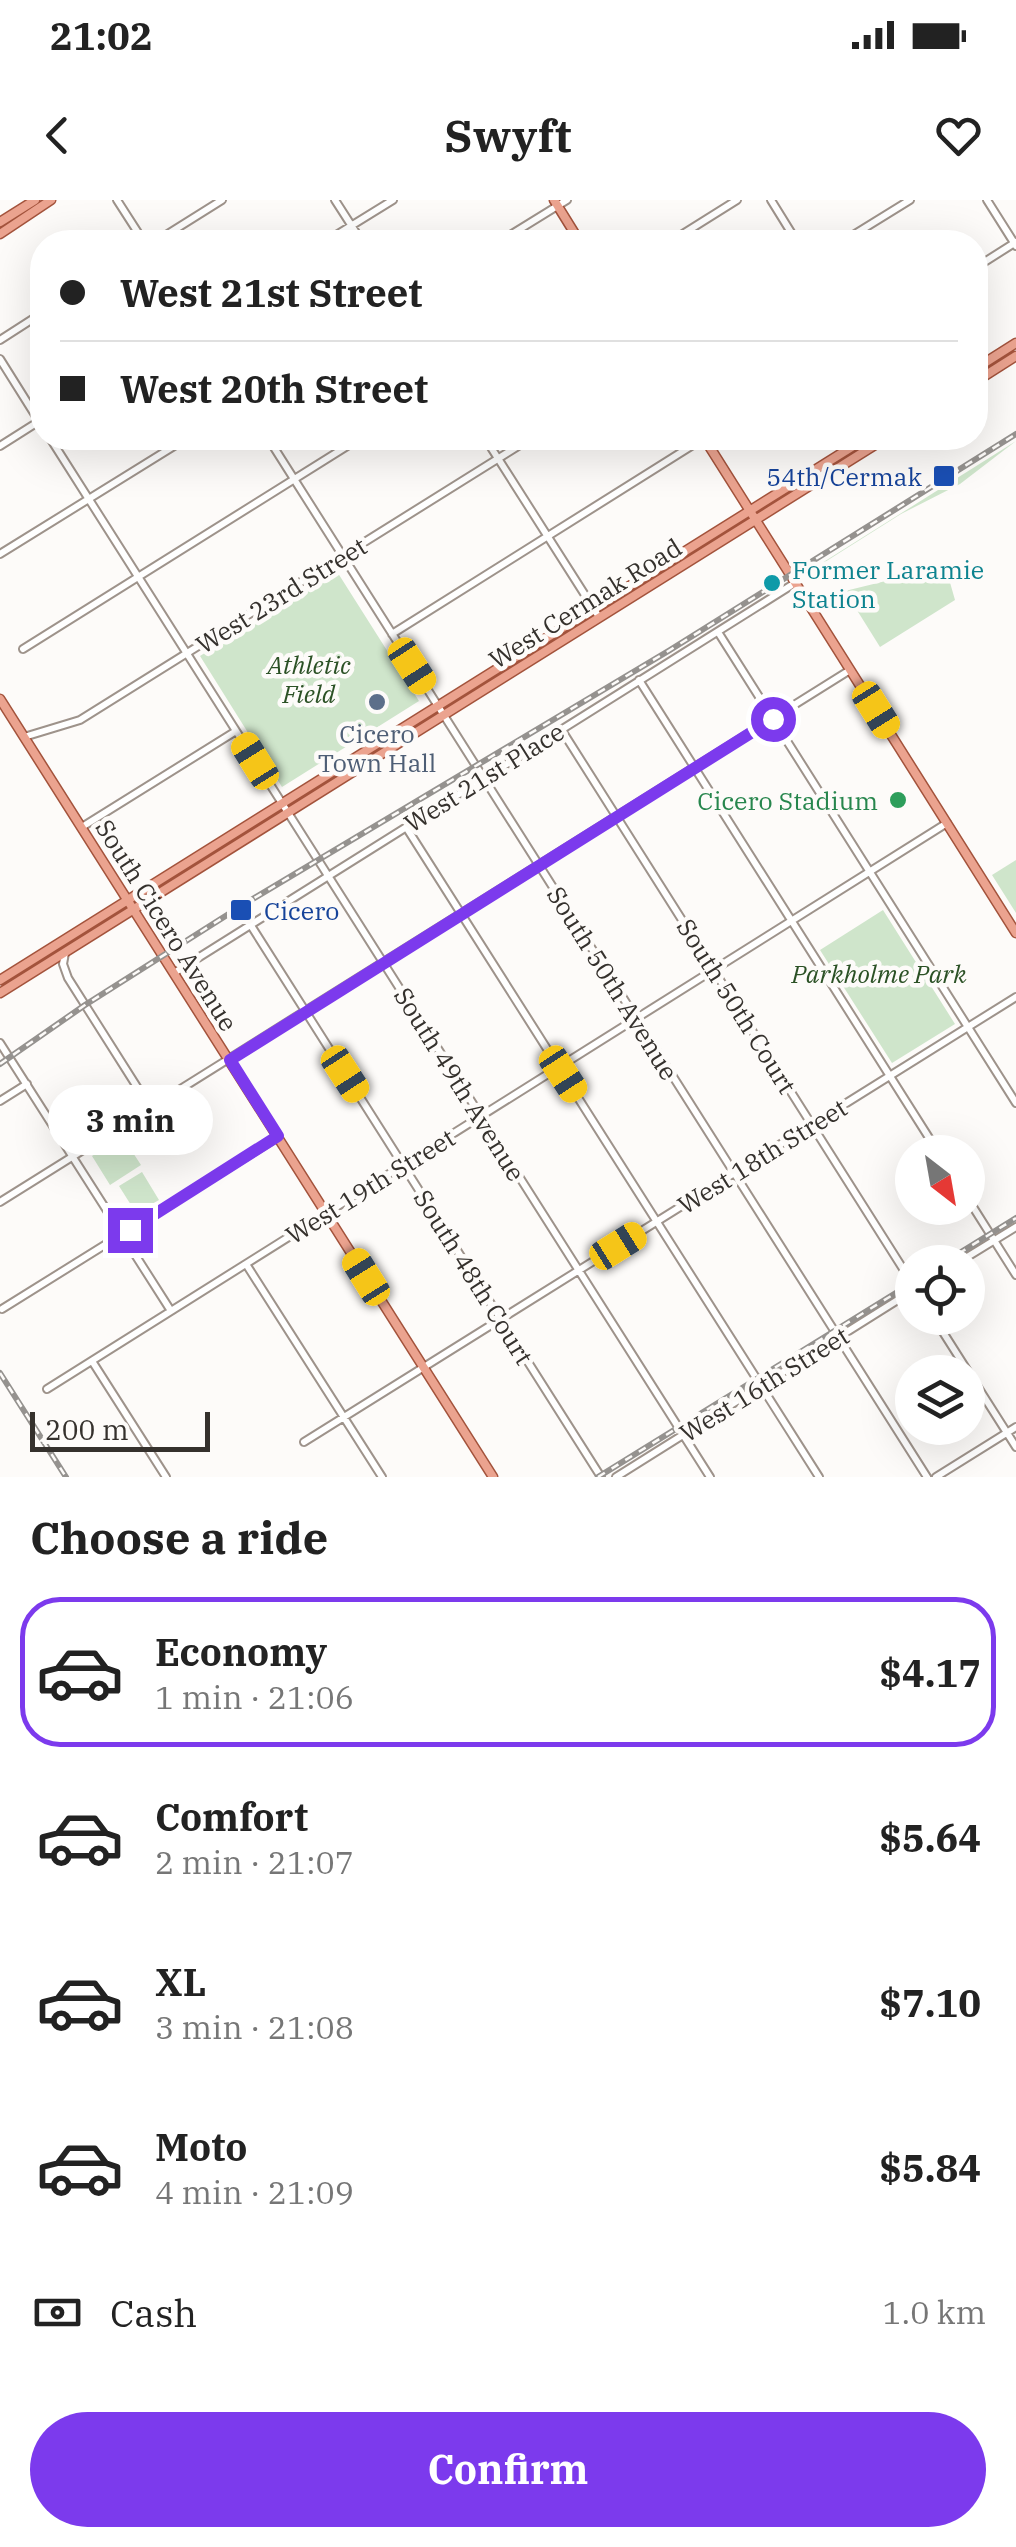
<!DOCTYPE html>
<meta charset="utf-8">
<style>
:root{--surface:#fff;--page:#f6f6f6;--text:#222;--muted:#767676;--line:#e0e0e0;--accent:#7c3aed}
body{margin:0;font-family:"IBM Plex Serif",serif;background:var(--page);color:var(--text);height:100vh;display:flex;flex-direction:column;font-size:38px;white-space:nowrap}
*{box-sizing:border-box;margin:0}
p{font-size:32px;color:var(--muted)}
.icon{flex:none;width:55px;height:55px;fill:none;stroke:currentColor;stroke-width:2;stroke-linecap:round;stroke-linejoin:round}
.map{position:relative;height:1277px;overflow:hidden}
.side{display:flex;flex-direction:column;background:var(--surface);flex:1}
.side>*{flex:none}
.top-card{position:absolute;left:30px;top:30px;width:958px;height:220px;border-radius:40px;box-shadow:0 10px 40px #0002;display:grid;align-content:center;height:220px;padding:0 30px;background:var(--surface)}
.needle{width:65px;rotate:149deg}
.fabs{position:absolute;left:895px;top:935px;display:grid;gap:20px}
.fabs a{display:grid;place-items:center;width:90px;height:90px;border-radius:50%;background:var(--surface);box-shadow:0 10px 40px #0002;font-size:50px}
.scale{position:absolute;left:30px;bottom:25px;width:180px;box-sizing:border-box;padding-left:10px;border:5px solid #35312d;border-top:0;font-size:28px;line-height:35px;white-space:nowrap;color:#35312d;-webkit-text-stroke:8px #fdfbf9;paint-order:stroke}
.end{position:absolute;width:45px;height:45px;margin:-22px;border:12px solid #7c3aed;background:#fff;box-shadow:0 0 0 5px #fff}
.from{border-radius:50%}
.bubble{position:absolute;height:70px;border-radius:35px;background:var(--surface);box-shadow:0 10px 40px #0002;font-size:32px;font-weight:800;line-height:70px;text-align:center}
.car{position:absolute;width:30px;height:60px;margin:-30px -15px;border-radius:12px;box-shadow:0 0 8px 2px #0007;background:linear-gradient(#f5c518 24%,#345 0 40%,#f5c518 0 76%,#345 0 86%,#f5c518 0)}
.top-card b{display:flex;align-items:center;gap:35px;height:95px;font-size:38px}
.top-card b+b{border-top:2px solid var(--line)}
.top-card i{width:25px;height:25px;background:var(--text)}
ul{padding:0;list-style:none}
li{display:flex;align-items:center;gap:30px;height:150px;margin:0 20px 15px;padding:0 10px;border:5px solid transparent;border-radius:40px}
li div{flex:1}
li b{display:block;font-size:38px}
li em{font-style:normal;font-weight:800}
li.selected{border-color:var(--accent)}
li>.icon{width:90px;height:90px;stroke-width:1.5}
h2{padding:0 30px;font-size:45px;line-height:120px}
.pay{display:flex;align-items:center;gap:25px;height:110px;padding:0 30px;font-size:38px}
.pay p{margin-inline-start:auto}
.primary-button{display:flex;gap:20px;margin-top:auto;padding:20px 30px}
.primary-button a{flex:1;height:115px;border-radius:60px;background:var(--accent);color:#fff;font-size:40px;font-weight:800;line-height:115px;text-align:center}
.status{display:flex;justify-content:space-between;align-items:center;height:70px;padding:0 50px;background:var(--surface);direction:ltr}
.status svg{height:28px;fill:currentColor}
header{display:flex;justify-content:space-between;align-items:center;height:130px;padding:0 30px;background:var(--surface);font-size:45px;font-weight:800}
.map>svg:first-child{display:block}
</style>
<div class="status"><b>21:02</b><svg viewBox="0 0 49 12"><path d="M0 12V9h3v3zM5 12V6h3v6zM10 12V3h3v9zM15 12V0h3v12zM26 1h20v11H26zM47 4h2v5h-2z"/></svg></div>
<header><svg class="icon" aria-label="back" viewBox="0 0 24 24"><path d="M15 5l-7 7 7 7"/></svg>Swyft<svg class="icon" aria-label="heart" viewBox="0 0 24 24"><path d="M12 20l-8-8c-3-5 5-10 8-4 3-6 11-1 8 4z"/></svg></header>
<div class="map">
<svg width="1016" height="1277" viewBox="0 0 1016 1277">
<rect width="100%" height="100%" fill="#fdfbf9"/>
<!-- green -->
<path fill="#cfe5cb" d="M1016,241L960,284L901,314L817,367L815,374L809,378L806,373Z
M935,364L951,367L949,379L955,400L880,447L845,391L902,377Z
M336,370L419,501L282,587L200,456Z
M1016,660V713L992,675Z
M883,710L955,824L892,863L820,750Z
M122,936L141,965L110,985L92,956Z
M142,972L159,1000L136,1013L119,986Z"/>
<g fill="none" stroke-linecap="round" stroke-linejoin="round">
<!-- minor casing -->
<g stroke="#9e938b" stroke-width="10">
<path id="minor" d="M117,0L144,42
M335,0L362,42
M771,0L797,42
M987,0L1016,46
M155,42L222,0
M325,42L393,0
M499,42L567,0
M670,42L737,0
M842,42L910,0
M975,68L1016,42
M0,140L42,113
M0,159L42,226
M50,238L710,1277
M268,238L927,1277
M485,238L599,417
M0,246L41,220
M0,354L187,238
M718,432L1016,903
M392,434L704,238
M23,449L360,238
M639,480L938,952
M561,529L912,1083
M24,537L80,520L531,238
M82,627L236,531
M406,627L819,1277
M250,724L601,1277
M65,753L63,764L68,778L151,909
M174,773L795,383
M0,843L171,1111
M0,901L27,884
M968,999L1016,1075
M0,1002L850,470
M959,1062L1016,1027
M246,1064L382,1277
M2,1109L278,937
M934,1118L1016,1247
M92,1161L166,1277
M47,1189L947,623
M304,1242L1016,797
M616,1277L912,1091
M936,1277L1016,1227"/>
</g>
<!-- major casing -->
<g stroke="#a3533c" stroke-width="11">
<path id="major" d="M554,0L580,42
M0,22L35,0
M0,34L51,0
M975,169L1016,143
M975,182L1016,156
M704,238L1016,733
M0,499L493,1277
M0,780L866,238
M0,793L886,238"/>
</g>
<!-- minor -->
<use href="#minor" stroke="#fff" stroke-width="6"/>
<!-- major -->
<use href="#major" stroke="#eba38f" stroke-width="8"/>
<!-- rail casing -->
<g stroke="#95928f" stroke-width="6">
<path id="rail" d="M0,864L85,805L246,703L670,450L1016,234
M945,1062L1016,1018
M0,1173L66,1277
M598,1277L912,1083"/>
</g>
<!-- rail -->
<use href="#rail" stroke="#fdfbf9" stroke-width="2.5" stroke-dasharray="8" stroke-linecap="butt"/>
</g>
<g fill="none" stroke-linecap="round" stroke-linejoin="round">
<!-- route -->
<path stroke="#7c3aed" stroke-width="12" d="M130,1030L278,936L230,860L773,519"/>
</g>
<!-- markers -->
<g fill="#1a4fb4" stroke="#fdfbf9" stroke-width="4">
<rect x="932" y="264" width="24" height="24" rx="5"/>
<rect x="229" y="698" width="24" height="24" rx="5"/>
</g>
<circle fill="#0f9aa8" stroke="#fdfbf9" stroke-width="4" cx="772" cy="383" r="10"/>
<circle fill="#5c6f8a" stroke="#fdfbf9" stroke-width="4" cx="377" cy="502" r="10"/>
<circle fill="#2e9e5b" stroke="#fdfbf9" stroke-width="4" cx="898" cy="600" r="10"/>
<g text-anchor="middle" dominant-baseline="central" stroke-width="9" stroke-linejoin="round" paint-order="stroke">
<!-- transit labels -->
<g font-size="25" fill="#164399" stroke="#fdfbf9" text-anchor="end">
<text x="922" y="276">54th/Cermak</text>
<text x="264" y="710" text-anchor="start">Cicero</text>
</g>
<!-- culture labels -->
<g font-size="25" fill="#0d838f" stroke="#fdfbf9" text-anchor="start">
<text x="792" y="369">Former Laramie<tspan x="792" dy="29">Station</tspan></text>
</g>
<!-- street labels -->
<g font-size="25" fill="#35312d" stroke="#fdfbf9">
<text transform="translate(281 395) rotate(-32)">West 23rd Street</text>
<text transform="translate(585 403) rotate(-32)">West Cermak Road</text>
<text transform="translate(484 577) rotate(-32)">West 21st Place</text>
<text transform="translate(167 725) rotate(58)">South Cicero Avenue</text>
<text transform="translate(613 783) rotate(58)">South 50th Avenue</text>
<text transform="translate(737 806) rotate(58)">South 50th Court</text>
<text transform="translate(460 884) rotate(58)">South 49th Avenue</text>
<text transform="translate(762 956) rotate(-32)">West 18th Street</text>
<text transform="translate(370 986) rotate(-32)">West 19th Street</text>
<text transform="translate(474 1077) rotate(58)">South 48th Court</text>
<text transform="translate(764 1184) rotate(-32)">West 16th Street</text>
</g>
<!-- park labels -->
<g font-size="25" font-style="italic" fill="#2b5125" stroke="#fdfbf9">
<text x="309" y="464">Athletic<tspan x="309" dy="29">Field</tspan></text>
<text x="879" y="773">Parkholme Park</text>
</g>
<!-- service labels -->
<g font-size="25" fill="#4e5e75" stroke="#fdfbf9">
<text x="377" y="533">Cicero<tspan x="377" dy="29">Town Hall</tspan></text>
</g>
<!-- leisure labels -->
<g font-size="25" fill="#27864d" stroke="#fdfbf9" text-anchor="end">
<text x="878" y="600">Cicero Stadium</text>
</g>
</g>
</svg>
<div class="fabs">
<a><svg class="needle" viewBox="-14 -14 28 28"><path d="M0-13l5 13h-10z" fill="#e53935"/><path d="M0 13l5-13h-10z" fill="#767676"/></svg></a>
<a><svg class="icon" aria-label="locate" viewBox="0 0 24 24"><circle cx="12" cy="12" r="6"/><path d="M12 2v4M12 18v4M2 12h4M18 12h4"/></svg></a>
<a><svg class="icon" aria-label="layers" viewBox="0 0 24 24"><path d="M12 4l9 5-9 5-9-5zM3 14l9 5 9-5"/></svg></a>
</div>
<div class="scale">200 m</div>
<i class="end from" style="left:773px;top:519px"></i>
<i class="end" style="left:130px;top:1030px"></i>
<div class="bubble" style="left:48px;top:885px;width:165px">3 min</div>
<i class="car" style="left:412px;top:466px;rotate:147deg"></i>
<i class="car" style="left:876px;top:510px;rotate:148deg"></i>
<i class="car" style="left:255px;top:561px;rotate:328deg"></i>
<i class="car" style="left:345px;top:874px;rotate:147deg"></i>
<i class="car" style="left:563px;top:874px;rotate:147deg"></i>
<i class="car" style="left:618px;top:1046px;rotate:58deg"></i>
<i class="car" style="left:366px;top:1077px;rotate:328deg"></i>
<div class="top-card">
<b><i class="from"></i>West 21st Street</b>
<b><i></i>West 20th Street</b>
</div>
</div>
<section class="side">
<h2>Choose a ride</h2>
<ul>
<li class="selected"><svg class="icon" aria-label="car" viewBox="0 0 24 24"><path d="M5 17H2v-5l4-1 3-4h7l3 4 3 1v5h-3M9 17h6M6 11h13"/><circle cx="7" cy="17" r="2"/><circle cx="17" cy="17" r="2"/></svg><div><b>Economy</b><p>1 min · 21:06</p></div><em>$4.17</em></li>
<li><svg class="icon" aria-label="car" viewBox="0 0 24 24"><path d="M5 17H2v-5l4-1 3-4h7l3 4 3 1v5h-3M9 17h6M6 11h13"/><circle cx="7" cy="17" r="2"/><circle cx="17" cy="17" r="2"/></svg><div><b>Comfort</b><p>2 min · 21:07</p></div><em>$5.64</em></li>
<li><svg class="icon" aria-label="car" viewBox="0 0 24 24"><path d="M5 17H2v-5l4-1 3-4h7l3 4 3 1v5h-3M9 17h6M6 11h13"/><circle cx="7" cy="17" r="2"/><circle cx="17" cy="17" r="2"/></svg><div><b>XL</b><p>3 min · 21:08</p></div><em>$7.10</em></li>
<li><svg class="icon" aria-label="car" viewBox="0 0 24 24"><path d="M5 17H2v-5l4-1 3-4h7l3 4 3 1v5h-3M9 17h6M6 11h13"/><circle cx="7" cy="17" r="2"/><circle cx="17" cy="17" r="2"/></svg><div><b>Moto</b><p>4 min · 21:09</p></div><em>$5.84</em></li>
</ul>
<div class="pay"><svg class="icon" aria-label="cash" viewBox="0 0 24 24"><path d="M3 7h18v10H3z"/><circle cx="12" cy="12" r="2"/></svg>Cash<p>1.0 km</p></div>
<div class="primary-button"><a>Confirm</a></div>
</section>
